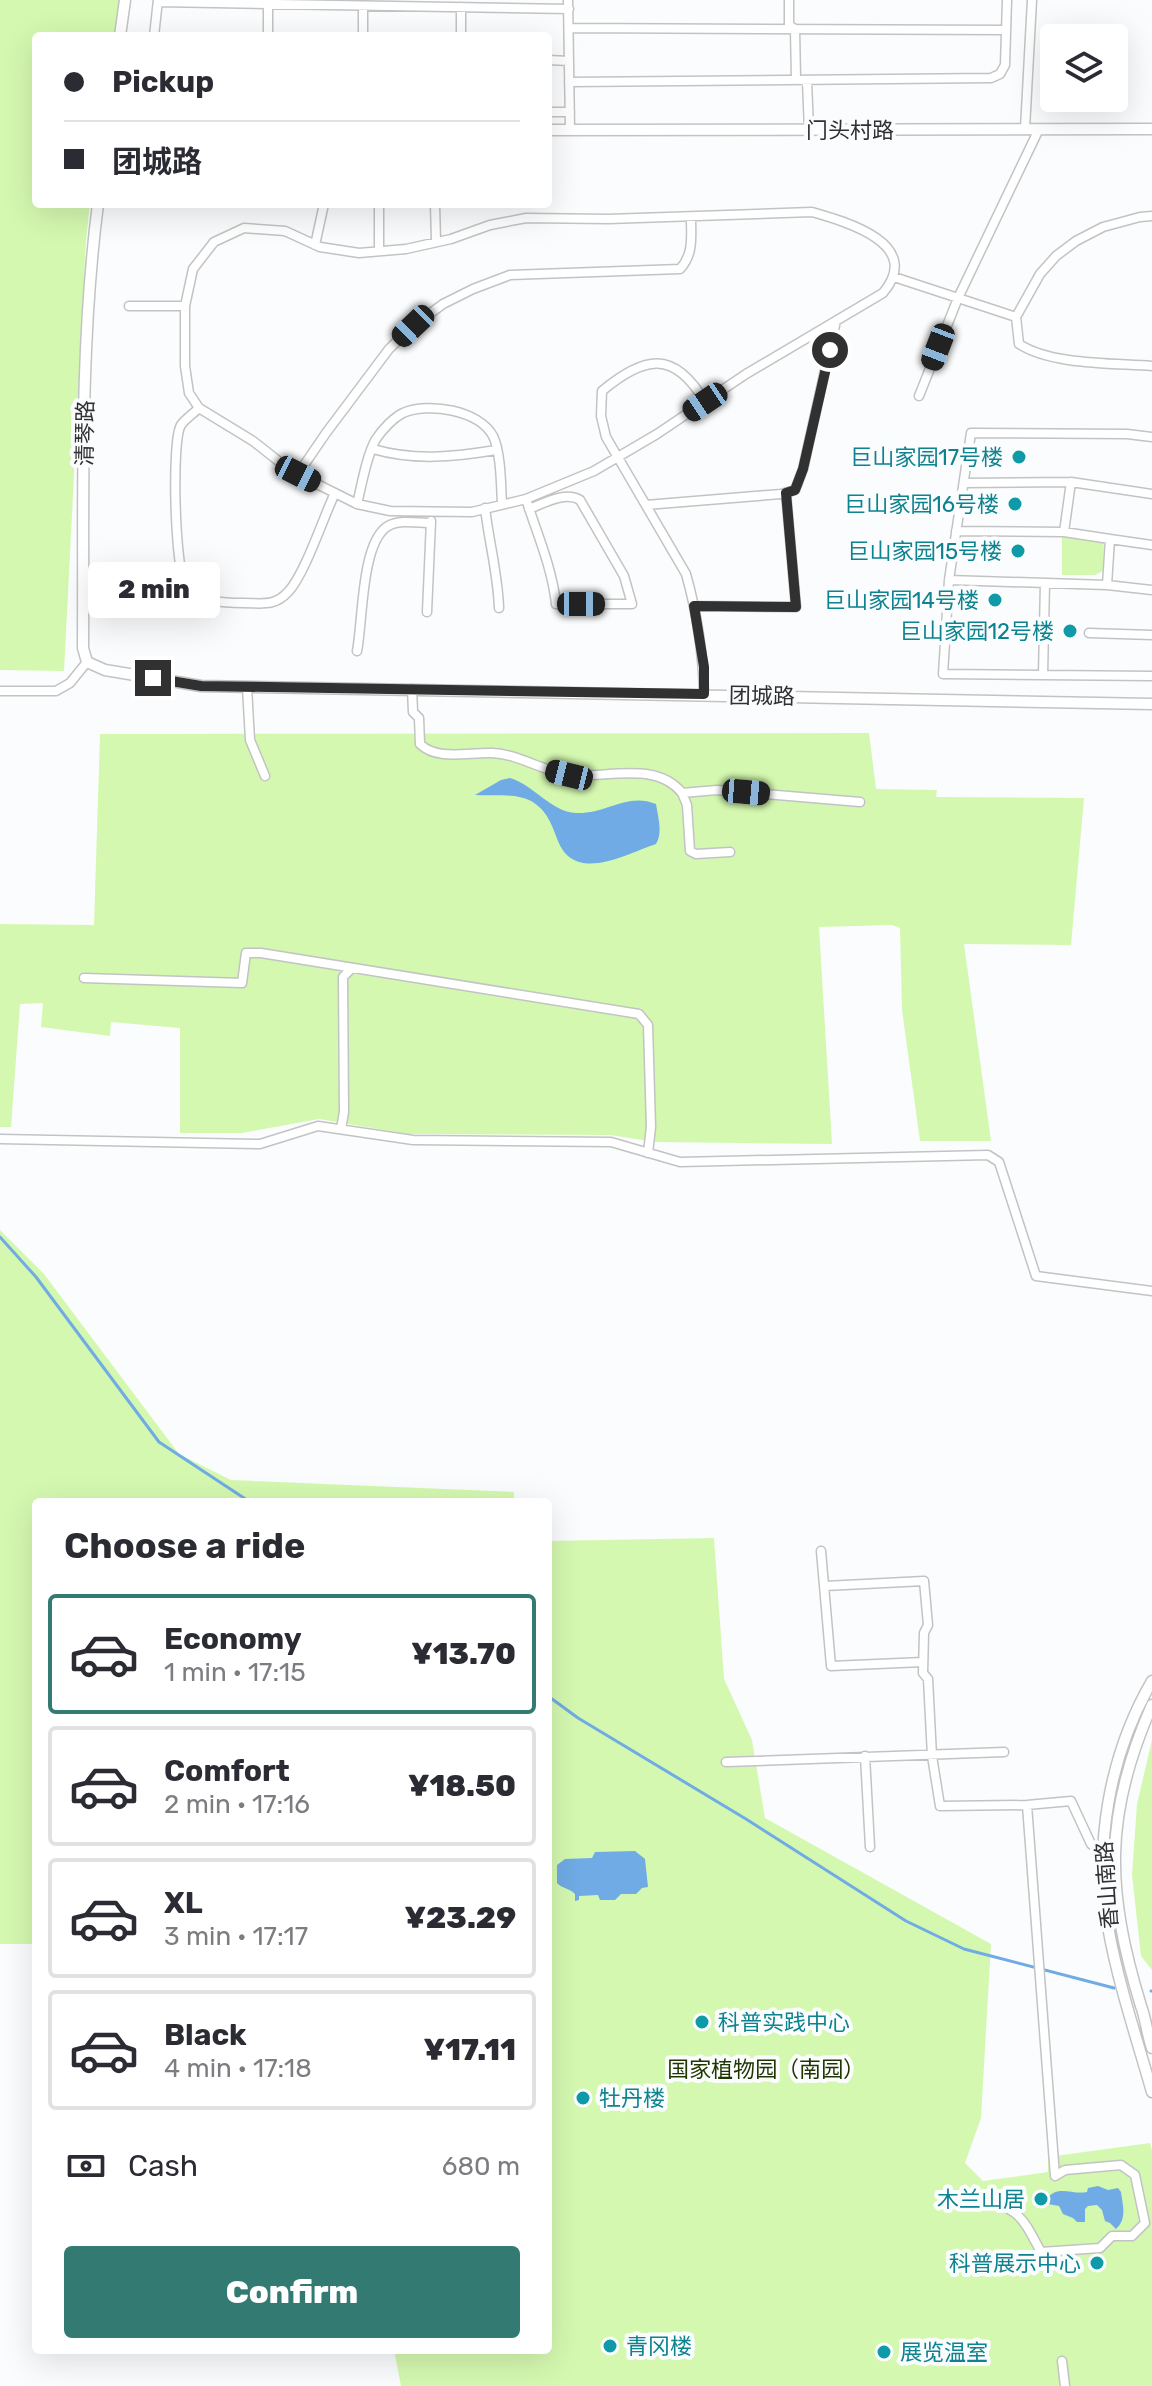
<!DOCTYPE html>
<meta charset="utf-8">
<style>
:root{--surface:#fff;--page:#f2f2f3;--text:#2b2b33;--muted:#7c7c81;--line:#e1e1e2;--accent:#327a72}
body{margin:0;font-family:Rubik,"Noto Sans SC",sans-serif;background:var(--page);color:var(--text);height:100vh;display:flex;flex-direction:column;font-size:30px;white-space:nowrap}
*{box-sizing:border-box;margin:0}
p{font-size:26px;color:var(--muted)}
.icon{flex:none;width:44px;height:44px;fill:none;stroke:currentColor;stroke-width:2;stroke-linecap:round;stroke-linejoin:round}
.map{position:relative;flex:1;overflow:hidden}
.drawer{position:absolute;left:32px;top:1498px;width:520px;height:856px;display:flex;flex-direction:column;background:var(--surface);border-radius:8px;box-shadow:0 8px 32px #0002}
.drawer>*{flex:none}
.banner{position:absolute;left:32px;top:32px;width:520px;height:176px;border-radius:8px;box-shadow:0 8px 32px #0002;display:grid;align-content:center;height:176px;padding:0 32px;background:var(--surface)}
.controls{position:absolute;left:1040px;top:24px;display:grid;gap:16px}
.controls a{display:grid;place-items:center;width:88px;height:88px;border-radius:8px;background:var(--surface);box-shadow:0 8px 32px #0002;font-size:40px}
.end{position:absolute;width:36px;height:36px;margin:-18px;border:10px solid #313132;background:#fff;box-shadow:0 0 0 4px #fff}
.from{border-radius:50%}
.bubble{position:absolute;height:56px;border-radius:8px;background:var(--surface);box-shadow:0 8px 32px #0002;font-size:26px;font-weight:800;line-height:56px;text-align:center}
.car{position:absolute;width:24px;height:48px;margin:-24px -12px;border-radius:10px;box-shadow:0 0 6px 2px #0007;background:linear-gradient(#222 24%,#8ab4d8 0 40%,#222 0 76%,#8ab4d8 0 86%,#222 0)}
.banner b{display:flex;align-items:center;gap:28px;height:76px;font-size:30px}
.banner b+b{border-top:2px solid var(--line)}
.banner i{width:20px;height:20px;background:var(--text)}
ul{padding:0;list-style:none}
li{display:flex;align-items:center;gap:24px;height:120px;margin:0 16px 12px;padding:0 16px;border:4px solid var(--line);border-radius:8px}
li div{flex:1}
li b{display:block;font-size:30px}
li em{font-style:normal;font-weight:800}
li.on{border-color:var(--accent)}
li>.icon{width:72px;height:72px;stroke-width:1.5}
h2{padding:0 32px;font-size:36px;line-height:96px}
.pay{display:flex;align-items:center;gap:20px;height:88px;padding:0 32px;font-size:30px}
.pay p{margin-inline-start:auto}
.primary-button{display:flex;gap:16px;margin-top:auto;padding:16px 32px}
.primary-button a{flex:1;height:92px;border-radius:8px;background:var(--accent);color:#fff;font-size:32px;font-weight:800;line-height:92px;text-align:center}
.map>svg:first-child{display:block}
</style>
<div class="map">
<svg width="1152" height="2386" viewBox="0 0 1152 2386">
<rect width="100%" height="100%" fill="#fbfcfd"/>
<!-- green -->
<path fill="#d4f8b0" d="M0,0H119L114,36H36V204H90L86,240L64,671L0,670Z
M1062,535L1104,538L1103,571L1095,575H1062Z
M869,733L876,789L937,790L936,797L1084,798L1071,945L964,944L991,1141H920L902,1010L900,928L892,925L819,927L832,1144L655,1142L610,1135L408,1134L319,1119L242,1133H180V1028L111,1022L110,1036L41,1027L43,1003L20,1004L11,1127H0V924L94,925L100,734Z
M0,1230L44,1274L179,1454L231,1480L514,1492V1502H36V1944H0Z
M714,1538L724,1679L752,1740L765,1818L991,1944L981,2118L965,2163L983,2181L1048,2172V2157L1150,2143L1152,2150V2386H401L394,2350H548V1541Z
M1152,1740V1970L1141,1956L1132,1875L1137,1804Z"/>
<!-- water -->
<path fill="#70abe5" d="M510,778C534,785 551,812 576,813C607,814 627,792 656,804C658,817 663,832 656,844C626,854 575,884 558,841C552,825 547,810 531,801C516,793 492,796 475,795L501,780Z
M635,1851L645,1859L648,1887L642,1888L636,1894H621L615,1900H600L598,1895L579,1896V1900L575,1901V1894C569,1888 563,1889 557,1883V1865L565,1859L592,1858L595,1852Z
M1098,2186L1108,2190L1118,2188L1121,2192C1123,2206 1127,2219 1116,2229L1110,2223L1105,2221L1102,2210L1097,2205L1088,2206L1085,2209V2222H1077L1073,2218L1063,2214L1059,2206L1048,2204L1046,2199C1059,2184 1071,2195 1087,2192L1088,2188Z"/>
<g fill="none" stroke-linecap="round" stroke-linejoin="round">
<!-- stream -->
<path stroke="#70abe5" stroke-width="3" d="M0,1237L36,1277L159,1442L250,1502
M548,1696L578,1718L746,1819L906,1921L964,1949L1114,1988
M1151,1991H1152"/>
<!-- minor casing -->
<g stroke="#c2c3c4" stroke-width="11">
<path id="minor" d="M568,0L570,130
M789,0V25L795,29L796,79L807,81L809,130
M158,2L569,9
M363,6V36
M569,28L1006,30
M154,36L158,0
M268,36V6
M461,36V7
M548,60L569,61
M569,82L991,78L1000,74L1005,65L1007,0
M548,112H570
M1025,129L1032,0
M379,204V251
M435,204L436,242
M812,212C847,222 924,244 883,293L746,374L657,434L594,471L526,499L472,512L390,511L357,504L291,471L253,441L199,408L189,393L185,366V306L193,269L214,242L244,228L285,231L320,247L359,253L406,249L451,239L490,225L526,218L608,219Z
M1152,216L1140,217L1103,227L1076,241L1056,256L1040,274L1016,317L1019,344C1051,365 1113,363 1152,366
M315,245L324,204
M894,277L1016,317
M129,306H185
M919,396L958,298L1039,129
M199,408C194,413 185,419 181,425C171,441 175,573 186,587C198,602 225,603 243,603C262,603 274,607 288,592C305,574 323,518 335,493
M373,449C414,461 454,457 496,450
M298,474L326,433L389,349L413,326L443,304L473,289L510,275L680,269C694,254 691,236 691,217
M964,483L1071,482L1152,494
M526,499C537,534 552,567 556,604H632L624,576L580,500C566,491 544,503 529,509
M357,504C362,484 366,457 376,439C382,430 393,418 403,413C428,402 479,410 493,436C501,452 501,486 502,504
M646,505L781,494L795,490L803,469L836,321
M485,508C489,542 498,575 499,608
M956,531L1064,532L1110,539
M1064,532L1071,482
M1152,545L1110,539L1107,585L1152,590
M949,580L971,433L1127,434L1152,437
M1045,583L1043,675L943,674L949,580L1107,585
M694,606L796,607L786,493
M427,612L431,521
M945,629L1044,633
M1089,633L1152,635
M357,651C363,621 361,542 388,526C400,519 418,523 431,523
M1043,675L1152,676
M247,687L250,740L265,776
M412,689L413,712L419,718L420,744C437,761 469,752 492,753C519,754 542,771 569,775C605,779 656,760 682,793L717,790L860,802
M0,691H56L70,683L87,662
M704,694C703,654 697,613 686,574L606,437L601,416L602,391C644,356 674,349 705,402
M682,793L687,805L690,851L696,854L730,852
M84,978L242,983L246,953H261L639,1014L648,1025L651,1127L648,1153
M341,1129L344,1112L343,977L351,969
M0,1139L260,1144L318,1126L413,1140L611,1142L680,1162L988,1155L999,1162L1036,1276L1152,1291
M821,1551L831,1666L923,1662
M825,1586L924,1581L928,1625L924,1633L923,1673L928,1679L932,1756L940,1806L1027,1805L1071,1801L1091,1844L1103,1853
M865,1756L870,1847
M726,1762L1004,1752
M978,2202C1019,2205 1023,2219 1041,2252L1100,2248L1112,2236H1132L1145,2223L1135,2175L1121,2165L1065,2170L1055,2176L1027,1805
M1062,2361L1065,2386"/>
</g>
<!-- tertiary casing -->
<g stroke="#c2c3c4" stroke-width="13">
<path id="tertiary" d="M120,36L125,0
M548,130L1152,129
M98,204C79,351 84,501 83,648L87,662L105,670L201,686L1152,704
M1152,1681C1109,1755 1093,1847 1109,1932C1119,1986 1137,2039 1152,2092
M1152,1705C1103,1816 1106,1891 1141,2006C1146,2019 1147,2034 1152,2048"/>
</g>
<!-- minor -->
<use href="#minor" stroke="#fff" stroke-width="8"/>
<!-- tertiary -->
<use href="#tertiary" stroke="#fff" stroke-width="10"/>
</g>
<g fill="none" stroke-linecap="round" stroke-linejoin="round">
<!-- route -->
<path stroke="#313132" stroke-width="10" d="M153,678L201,686L704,694V667L694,606L796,607L786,493L795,490L803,469L830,350"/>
</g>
<!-- markers -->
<g fill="#0f9aa8" stroke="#fbfcfd" stroke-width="3">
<circle cx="1019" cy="457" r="8"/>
<circle cx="1015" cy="504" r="8"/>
<circle cx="1018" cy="551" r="8"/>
<circle cx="995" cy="600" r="8"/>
<circle cx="1070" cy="631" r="8"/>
<circle cx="702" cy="2022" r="8"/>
<circle cx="583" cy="2098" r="8"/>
<circle cx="1041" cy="2199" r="8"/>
<circle cx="1097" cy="2263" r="8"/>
<circle cx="610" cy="2346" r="8"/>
<circle cx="884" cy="2352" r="8"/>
</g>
<g text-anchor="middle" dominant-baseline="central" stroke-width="8" stroke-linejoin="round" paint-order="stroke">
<!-- street labels -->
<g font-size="22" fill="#313132" stroke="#fbfcfd">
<text x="850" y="130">门头村路</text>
<text transform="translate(85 433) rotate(-89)">清琴路</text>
<text transform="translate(762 696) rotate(1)">团城路</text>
<text transform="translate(1107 1885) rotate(-94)">香山南路</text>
</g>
<!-- culture labels -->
<g font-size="22" fill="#0d838f" stroke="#fbfcfd" text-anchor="end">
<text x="1003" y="457">巨山家园17号楼</text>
<text x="999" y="504">巨山家园16号楼</text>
<text x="1002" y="551">巨山家园15号楼</text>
<text x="979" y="600">巨山家园14号楼</text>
<text x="1054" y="631">巨山家园12号楼</text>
<text x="718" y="2022" text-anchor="start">科普实践中心</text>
<text x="599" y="2098" text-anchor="start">牡丹楼</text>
<text x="1025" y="2199">木兰山居</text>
<text x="1081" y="2263">科普展示中心</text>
<text x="626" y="2346" text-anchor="start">青冈楼</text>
<text x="900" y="2352" text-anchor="start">展览温室</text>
</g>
<!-- park labels -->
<g font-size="22" fill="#1f3500" stroke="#fbfcfd">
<text x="766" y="2069">国家植物园（南园）</text>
</g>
</g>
</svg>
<div class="controls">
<a><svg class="icon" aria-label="layers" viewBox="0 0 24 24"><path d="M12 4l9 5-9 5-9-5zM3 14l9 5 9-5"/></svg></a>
</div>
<i class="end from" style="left:830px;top:350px"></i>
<i class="end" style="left:153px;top:678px"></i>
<div class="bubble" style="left:88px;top:562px;width:132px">2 min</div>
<i class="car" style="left:413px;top:326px;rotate:226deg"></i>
<i class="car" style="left:938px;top:347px;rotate:201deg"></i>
<i class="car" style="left:705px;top:402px;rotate:236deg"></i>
<i class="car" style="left:298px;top:474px;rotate:117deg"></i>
<i class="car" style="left:581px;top:604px;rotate:90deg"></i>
<i class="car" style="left:569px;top:775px;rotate:284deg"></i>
<i class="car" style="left:746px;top:792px;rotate:95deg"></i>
<div class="banner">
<b><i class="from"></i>Pickup</b>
<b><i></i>团城路</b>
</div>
<section class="drawer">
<h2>Choose a ride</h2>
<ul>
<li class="on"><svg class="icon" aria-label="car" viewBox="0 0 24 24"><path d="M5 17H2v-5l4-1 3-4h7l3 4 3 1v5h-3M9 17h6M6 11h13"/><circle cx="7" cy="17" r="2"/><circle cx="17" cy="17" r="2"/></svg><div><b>Economy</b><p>1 min · 17:15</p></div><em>¥13.70</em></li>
<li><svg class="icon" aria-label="car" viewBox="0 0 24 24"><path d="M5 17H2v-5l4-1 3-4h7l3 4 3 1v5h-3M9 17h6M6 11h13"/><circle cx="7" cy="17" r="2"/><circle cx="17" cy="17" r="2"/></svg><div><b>Comfort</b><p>2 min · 17:16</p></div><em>¥18.50</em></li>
<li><svg class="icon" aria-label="car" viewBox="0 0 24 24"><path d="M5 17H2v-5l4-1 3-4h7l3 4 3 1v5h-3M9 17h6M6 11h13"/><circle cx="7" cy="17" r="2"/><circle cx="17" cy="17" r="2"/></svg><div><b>XL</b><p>3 min · 17:17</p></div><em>¥23.29</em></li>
<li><svg class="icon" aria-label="car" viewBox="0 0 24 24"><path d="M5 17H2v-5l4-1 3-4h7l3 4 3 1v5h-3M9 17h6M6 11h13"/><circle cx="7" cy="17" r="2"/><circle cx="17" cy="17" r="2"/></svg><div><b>Black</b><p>4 min · 17:18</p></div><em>¥17.11</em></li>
</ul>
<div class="pay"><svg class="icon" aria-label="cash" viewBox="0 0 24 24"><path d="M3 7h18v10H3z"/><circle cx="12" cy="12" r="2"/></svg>Cash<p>680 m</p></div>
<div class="primary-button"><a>Confirm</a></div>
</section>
</div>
